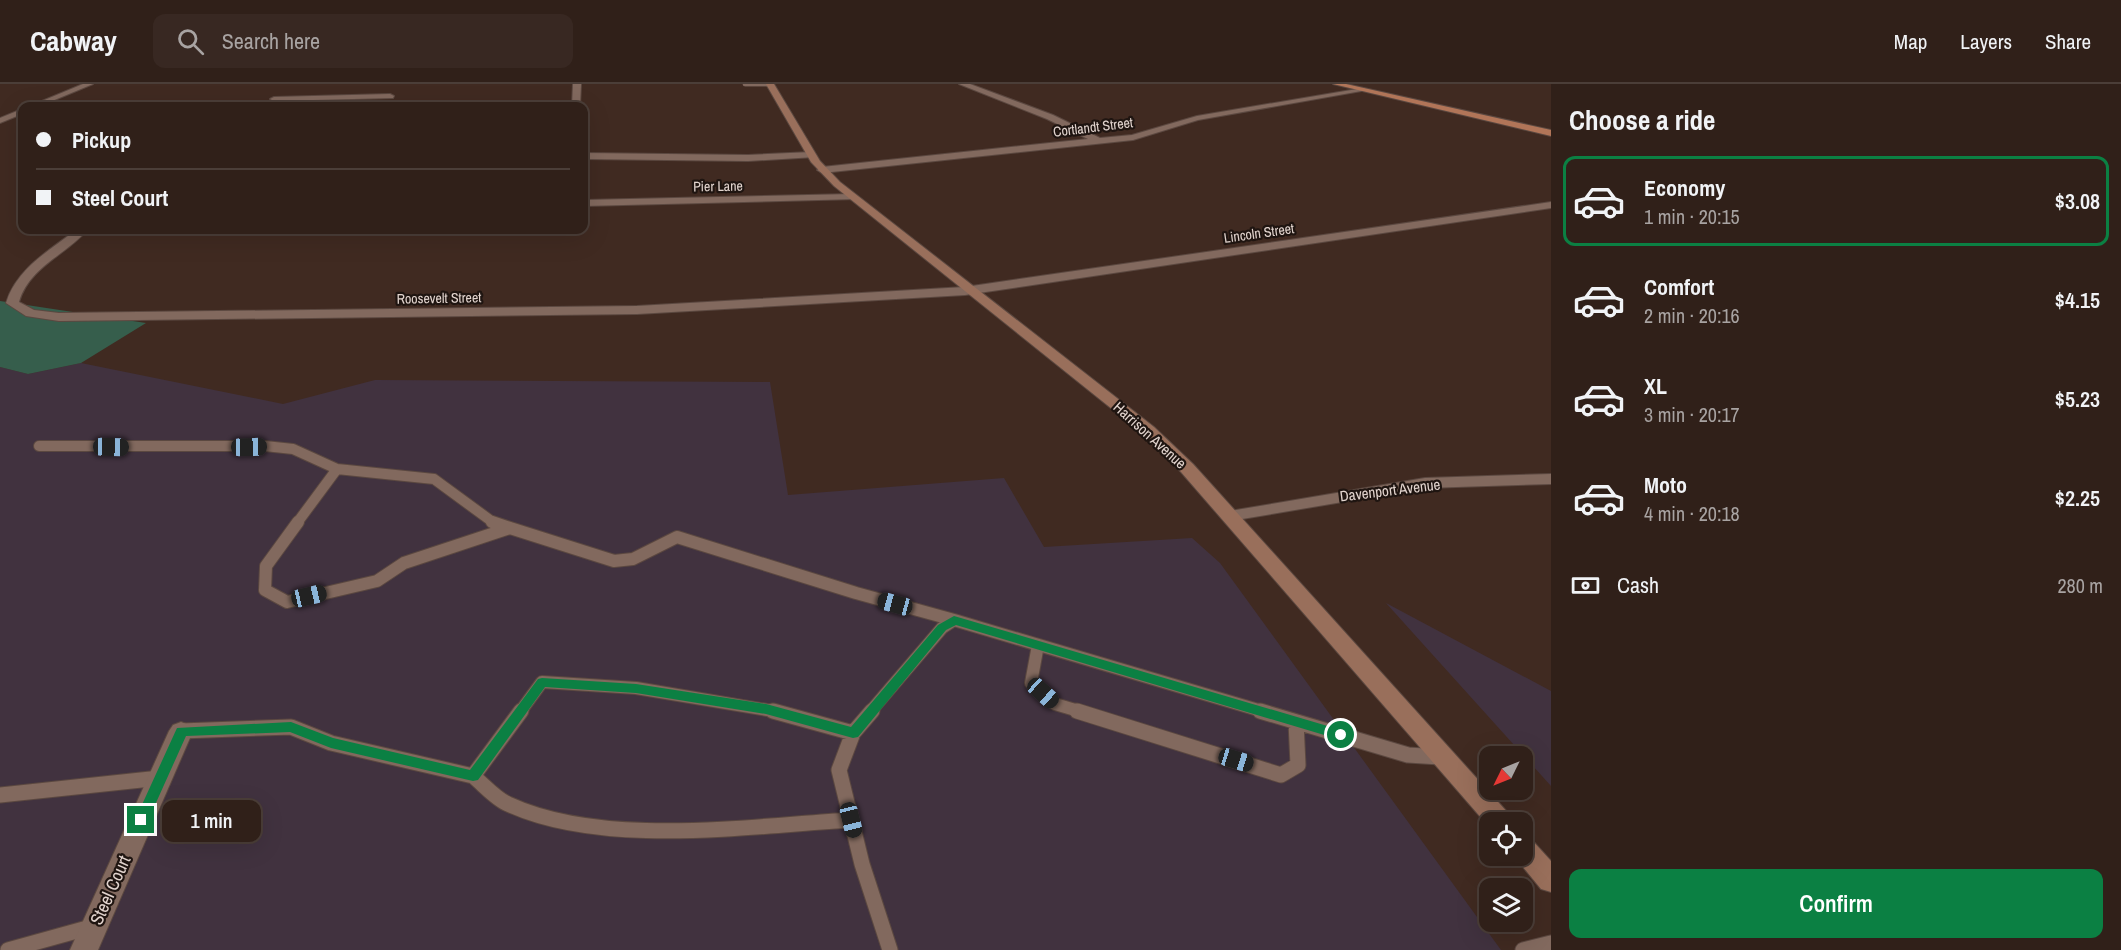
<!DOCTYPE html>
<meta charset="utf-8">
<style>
:root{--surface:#302019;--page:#382822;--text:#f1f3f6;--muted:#a8a3a2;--line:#4b3e38;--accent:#0b8043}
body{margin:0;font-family:"Archivo Narrow",sans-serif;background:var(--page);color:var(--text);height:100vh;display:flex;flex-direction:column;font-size:22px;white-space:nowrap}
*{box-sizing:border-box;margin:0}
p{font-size:20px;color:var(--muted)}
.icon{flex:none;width:33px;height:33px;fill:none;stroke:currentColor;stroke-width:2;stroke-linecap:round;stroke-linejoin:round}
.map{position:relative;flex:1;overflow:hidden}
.drawer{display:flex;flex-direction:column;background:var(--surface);width:570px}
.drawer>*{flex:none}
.guide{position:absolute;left:18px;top:18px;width:570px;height:132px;border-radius:12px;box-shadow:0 6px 24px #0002,0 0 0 2px var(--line);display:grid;align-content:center;height:132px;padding:0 18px;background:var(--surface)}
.needle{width:39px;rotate:227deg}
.tools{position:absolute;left:1479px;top:662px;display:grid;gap:12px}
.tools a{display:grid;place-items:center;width:54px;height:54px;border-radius:12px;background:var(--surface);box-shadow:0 6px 24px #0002,0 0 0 2px var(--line);font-size:30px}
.end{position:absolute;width:27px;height:27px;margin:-14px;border:8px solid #0b8043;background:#fff;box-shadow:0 0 0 3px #fff}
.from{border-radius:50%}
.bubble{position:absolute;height:42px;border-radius:12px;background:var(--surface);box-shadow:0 6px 24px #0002,0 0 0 2px var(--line);font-size:20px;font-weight:600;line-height:42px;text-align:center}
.car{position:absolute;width:18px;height:36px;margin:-18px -9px;border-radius:8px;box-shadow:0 0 4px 2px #0007;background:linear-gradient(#222 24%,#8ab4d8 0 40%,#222 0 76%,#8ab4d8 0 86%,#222 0)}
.guide b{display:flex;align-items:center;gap:21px;height:57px;font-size:22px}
.guide b+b{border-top:2px solid var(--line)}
.guide i{width:15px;height:15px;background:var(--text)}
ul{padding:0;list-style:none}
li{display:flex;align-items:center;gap:18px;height:90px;margin:0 12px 9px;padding:0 6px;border:3px solid transparent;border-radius:12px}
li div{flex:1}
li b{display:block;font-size:22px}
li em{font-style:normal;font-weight:600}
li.selected{border-color:var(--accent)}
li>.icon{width:54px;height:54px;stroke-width:1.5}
h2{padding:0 18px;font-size:27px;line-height:72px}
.pay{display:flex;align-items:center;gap:15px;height:66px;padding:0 18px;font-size:22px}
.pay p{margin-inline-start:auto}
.cta{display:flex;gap:12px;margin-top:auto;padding:12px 18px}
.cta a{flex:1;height:69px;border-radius:12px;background:var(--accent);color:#fff;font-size:24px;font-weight:600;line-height:69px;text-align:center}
header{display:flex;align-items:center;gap:36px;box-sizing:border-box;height:84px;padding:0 30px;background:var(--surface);border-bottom:2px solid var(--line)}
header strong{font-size:28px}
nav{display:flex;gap:33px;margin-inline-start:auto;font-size:21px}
.search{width:420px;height:54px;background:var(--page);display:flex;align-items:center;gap:15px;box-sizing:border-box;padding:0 21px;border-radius:12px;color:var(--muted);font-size:22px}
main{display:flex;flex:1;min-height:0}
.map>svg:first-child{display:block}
</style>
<header>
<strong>Cabway</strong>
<div class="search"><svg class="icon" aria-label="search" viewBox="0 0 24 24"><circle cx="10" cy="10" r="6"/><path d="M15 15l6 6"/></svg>Search here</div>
<nav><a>Map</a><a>Layers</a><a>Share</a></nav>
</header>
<main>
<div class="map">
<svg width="1551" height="866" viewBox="0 0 1551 866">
<rect width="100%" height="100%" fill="#402a21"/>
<!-- industrial -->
<path fill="#41323f" d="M81,279L283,320L375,296L770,298L788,411L1004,394L1044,463L1192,454L1220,479L1501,866H0V283L28,290Z
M1386,519L1551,607V702Z"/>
<!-- green -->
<path fill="#365e4c" d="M0,217L146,239L81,279L28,290L0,283Z"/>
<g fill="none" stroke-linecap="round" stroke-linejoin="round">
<!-- lane-far3 casing -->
<g stroke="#5b4840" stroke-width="5">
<path id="lane-far3" d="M745,0H771"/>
</g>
<!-- lane-far2 casing -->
<g stroke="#5b4840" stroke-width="12">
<path id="lane-far2" d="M39,362H265L293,365L337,385
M297,439L337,385L434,395L494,439"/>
</g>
<!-- lane-far1 casing -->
<g stroke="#5b4840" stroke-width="14">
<path id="lane-far1" d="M298,438L266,482L265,506L287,518L377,497L404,479L510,444
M492,438L510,444
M510,444L614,477L633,475L677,453L856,509L954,536
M1038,561L1031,599L1055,620L1082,628
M520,628L542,598L636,604L779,628
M870,628L942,544L954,536L1265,628"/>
</g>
<!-- lane casing -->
<g stroke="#5b4840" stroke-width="17">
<path id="lane" d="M773,627L853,649
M872,627L853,649L839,686L862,780L890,866
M1077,627L1281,691L1298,681L1296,638
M1260,627L1408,671L1440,673
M181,647L291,643L331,659L473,692L521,627
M473,692C484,701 496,715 508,720C603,764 749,742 851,736
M0,711L160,694
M8,866L91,843
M1523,866L1551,859"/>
</g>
<!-- street casing -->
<g stroke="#5b4840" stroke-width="2">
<path id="street" d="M83,0H93L40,22H30Z
M573,0H581L580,22H572Z
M959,0H970L1053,31L1100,54L1132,51L1197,32L1363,4L1367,6L1198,36L1133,56L822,89L817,86L822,83L1088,55L1047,35Z
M390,10L394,12L393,14L274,17L270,15L274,13Z
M22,25V30L0,39V34Z
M812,68L816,71L815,73L748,77L584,75V69L748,71Z
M853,110L858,113L857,115L584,122V116Z
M1551,118V124L965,211L637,230L59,237L26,232L6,219C16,185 50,166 76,146H87C66,171 29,183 19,218L34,226L59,229L637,222L965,203Z
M1551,390V400L1425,404L1230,437L1224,436L1221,432L1224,428L1230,427L1425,394Z
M181,638L189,641L193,647L98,866H70L169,647L173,641Z"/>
</g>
<!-- secondary casing -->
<g stroke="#5b4840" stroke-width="2">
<path id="secondary" d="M766,0H774L820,77L840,98L1154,343L1193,380L1509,730L1513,738H1490V744L1181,388L1142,349L834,102L811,78Z
M1522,752L1531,755L1551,777V808L1541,805L1513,771H1522Z"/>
</g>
<!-- primary casing -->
<g stroke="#5b4840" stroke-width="2">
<path id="primary" d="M1333,0H1346L1551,46V52Z"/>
</g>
<!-- lane-far3 -->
<use href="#lane-far3" stroke="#82695e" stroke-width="4.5"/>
<!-- lane-far2 -->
<use href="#lane-far2" stroke="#82695e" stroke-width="10"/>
<!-- lane-far1 -->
<use href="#lane-far1" stroke="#82695e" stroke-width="12"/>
<!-- lane -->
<use href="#lane" stroke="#82695e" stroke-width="15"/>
<!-- street -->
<use href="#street" fill="#82695e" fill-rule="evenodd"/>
<!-- secondary -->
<use href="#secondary" fill="#996f5b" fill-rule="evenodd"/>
<!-- primary -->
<use href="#primary" fill="#b17558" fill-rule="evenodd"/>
</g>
<!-- route -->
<path fill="#0b8043" d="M954,532L1341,646L1347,651L1341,656L956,541L946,546L858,653L853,654L766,630L636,609L545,603L478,696L473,697L331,664L290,648L186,652L146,741H137L135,736L177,644L291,638L333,654L470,686L538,595L542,594L636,600L766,620L851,643L938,541Z"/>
<g text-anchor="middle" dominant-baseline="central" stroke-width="4.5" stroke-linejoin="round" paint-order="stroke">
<!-- far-street labels -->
<g font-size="14" fill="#e2d4ce" stroke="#1f1511">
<text transform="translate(1093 43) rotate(-7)">Cortlandt Street</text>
<text transform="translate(718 102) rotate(-1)">Pier Lane</text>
<text transform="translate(1259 149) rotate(-8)">Lincoln Street</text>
<text transform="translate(439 214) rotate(-1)">Roosevelt Street</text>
</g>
<!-- street labels -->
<g font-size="15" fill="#e2d4ce" stroke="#1f1511">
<text transform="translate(1150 351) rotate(42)">Harrison Avenue</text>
<text transform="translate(1390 406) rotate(-7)">Davenport Avenue</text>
</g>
<!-- near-street labels -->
<g font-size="18" fill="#e2d4ce" stroke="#1f1511">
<text transform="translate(110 806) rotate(-66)">Steel Court</text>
</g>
</g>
</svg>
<div class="tools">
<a><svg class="needle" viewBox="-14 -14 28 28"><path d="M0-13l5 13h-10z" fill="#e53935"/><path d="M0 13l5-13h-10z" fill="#a8a3a2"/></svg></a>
<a><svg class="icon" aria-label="locate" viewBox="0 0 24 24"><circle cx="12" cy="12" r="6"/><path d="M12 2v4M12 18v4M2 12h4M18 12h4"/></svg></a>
<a><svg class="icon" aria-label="layers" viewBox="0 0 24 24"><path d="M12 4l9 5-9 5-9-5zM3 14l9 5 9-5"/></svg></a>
</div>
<i class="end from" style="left:1341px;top:651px"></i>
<i class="end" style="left:141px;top:736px"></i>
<div class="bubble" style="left:162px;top:716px;width:99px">1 min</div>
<i class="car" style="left:111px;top:363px;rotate:91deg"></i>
<i class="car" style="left:249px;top:363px;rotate:89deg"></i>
<i class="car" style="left:309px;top:512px;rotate:77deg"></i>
<i class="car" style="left:895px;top:520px;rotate:285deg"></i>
<i class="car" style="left:1043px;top:609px;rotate:132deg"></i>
<i class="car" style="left:1236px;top:676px;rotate:107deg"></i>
<i class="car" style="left:851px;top:736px;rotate:166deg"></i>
<div class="guide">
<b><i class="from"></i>Pickup</b>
<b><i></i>Steel Court</b>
</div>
</div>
<section class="drawer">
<h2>Choose a ride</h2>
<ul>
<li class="selected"><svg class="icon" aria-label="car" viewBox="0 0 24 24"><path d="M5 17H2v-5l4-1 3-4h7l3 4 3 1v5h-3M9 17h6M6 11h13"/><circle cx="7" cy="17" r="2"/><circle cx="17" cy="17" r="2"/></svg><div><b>Economy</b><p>1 min · 20:15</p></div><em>$3.08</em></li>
<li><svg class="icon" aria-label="car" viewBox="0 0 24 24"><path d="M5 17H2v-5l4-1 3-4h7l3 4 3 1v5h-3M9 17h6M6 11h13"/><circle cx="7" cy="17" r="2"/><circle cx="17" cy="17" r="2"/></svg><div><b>Comfort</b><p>2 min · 20:16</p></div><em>$4.15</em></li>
<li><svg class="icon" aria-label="car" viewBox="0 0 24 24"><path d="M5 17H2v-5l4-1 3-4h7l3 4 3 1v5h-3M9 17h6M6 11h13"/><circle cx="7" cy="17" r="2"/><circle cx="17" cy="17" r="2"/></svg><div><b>XL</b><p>3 min · 20:17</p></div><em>$5.23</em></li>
<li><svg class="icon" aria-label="car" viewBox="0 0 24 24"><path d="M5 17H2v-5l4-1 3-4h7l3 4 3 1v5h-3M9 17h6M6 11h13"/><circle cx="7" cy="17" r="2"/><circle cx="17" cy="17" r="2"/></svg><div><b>Moto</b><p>4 min · 20:18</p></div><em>$2.25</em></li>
</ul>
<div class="pay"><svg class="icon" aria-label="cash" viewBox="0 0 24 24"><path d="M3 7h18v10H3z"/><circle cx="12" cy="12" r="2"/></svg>Cash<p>280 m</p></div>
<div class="cta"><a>Confirm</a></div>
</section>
</main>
